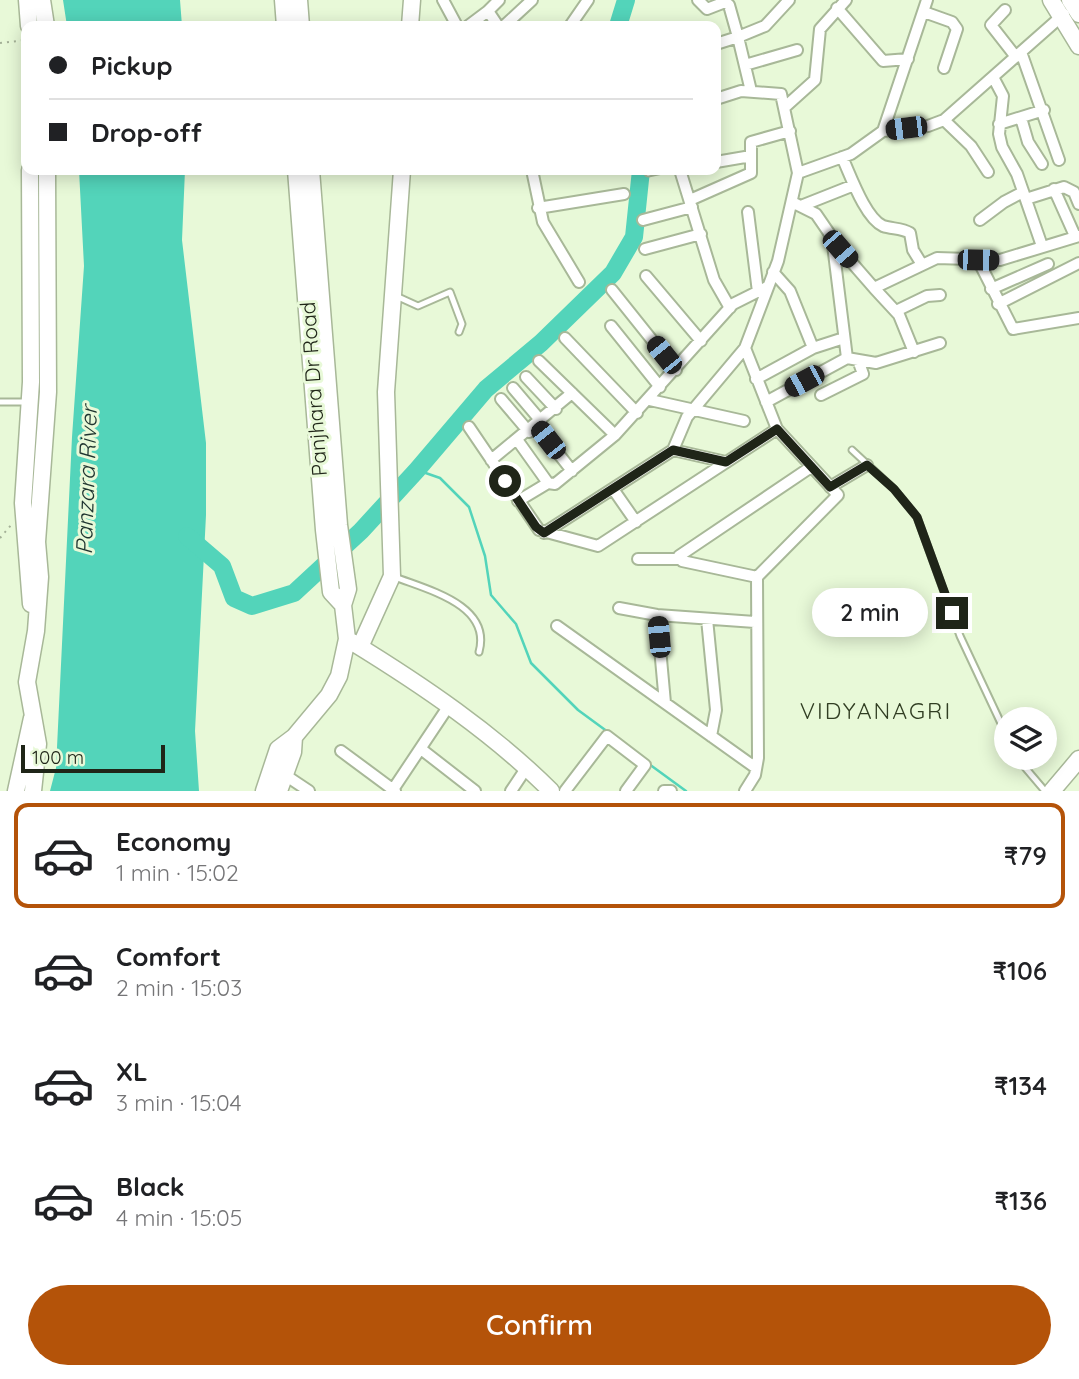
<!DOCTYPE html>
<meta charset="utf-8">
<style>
:root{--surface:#fff;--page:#f2f2f2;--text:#202124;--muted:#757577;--line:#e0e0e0;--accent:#b45309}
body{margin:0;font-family:Quicksand,sans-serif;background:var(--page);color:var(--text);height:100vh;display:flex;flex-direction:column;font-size:26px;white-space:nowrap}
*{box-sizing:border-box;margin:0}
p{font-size:23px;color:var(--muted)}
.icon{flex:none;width:38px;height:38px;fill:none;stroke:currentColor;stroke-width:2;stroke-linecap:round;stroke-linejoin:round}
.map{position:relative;height:791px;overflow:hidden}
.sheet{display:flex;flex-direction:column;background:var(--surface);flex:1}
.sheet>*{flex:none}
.banner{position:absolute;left:21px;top:21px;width:700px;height:154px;border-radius:14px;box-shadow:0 4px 18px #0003;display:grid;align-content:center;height:154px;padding:0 28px;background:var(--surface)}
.buttons{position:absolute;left:994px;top:707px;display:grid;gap:14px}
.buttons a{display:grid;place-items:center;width:63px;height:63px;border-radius:50%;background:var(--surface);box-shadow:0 4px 18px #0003;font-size:35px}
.scale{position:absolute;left:21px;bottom:18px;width:144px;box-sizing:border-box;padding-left:7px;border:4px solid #1f2518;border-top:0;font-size:19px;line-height:24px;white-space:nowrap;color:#1f2518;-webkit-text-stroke:5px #e8f9d8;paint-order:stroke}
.end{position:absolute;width:32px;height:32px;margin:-16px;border:9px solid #1f2518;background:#fff;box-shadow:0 0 0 4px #fff}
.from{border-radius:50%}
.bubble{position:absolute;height:49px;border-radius:24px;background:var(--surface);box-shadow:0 4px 18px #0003;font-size:23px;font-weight:600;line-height:49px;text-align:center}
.car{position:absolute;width:21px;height:42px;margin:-21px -10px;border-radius:9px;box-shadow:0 0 5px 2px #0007;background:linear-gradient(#222 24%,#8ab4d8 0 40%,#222 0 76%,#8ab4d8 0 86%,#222 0)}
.banner b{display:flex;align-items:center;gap:24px;height:66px;font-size:26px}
.banner b+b{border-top:2px solid var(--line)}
.banner i{width:18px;height:18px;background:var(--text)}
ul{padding:12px 0 0;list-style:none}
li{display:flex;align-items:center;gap:21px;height:105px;margin:0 14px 10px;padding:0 14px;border:4px solid transparent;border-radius:14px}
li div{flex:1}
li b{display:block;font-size:26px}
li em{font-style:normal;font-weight:600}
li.active{border-color:var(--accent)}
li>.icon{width:63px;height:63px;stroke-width:1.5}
.cta{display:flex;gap:14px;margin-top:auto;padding:14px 28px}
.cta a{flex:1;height:80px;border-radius:42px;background:var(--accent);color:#fff;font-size:28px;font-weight:600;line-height:80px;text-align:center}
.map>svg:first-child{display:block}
</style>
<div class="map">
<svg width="1079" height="791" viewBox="0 0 1079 791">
<rect width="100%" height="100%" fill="#e8f9d8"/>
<!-- water -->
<path fill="#53d4ba" d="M63,0H180L182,26H67Z
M79,170H185L182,240L206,443V515L195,731L199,791H50L56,768L72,437L84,266Z"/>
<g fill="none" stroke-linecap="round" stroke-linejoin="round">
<!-- stream -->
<path stroke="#53d4ba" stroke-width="2.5" d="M417,470L440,478L469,507L485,556L491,595L516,624L531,663L578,710L608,732
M649,764L686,791"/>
<!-- river -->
<path stroke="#53d4ba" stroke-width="18" d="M618,26L626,0
M187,536L222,566L234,598L252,606L294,593L361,531L417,470L486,389L541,343L613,273L634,237L641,170"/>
<!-- lane casing -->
<g stroke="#a8b898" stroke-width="9">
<path id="lane" d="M648,173L662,170
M396,296L418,306L450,292L462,324L459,332
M0,402H27
M852,450L894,489L917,517L960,636L1006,734
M395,577C428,590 492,605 479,652
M1017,758L1045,791"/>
</g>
<!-- street casing -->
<g stroke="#a8b898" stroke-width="14">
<path id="street" d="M443,0L457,26
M698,0L707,9L725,2L729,5L738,37L716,44
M837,8L883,61L908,59
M1005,10L991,25L1016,57
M924,12L952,22L957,29L944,68
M468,26L488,11
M498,26L488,11L499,0
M504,26L532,0
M570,26L588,0
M1021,52L1059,160
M745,65L797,50
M993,77L1003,96L999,134L1002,147L1017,174L1042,246
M751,91L738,37L765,26L789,0
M716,99L741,91L781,94L798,173
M785,107L815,80L820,29L846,0
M1021,118L1028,142L1042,164
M944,120L971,146L988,172
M999,124L1044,110
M883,131L927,0
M842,157C850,174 865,218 883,226C892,229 902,228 910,233L913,250L921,263
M716,162L751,156
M532,170L543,222L579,282
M680,170L714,280L730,308
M1054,189L1075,236
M1026,199L1064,187L1074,192L1079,204
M690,200L751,173V142L790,131
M794,203L816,214L840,249L874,288L937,258L1000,260L1079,236
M801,206L854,185
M538,208L624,194
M748,212L758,292
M643,220L692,207
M980,220L1004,202L1023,192
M645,249L701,234
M978,260L1013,329L1079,318
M773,272L790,291L813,348
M646,276L701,341
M874,288L899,315L914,352
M991,289L1048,264
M612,290L676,370
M998,304L1079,263
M896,311L927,296L940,295
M611,326L660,387
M565,338L637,413
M847,358L876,363L940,343
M539,361L615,435
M526,377L556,409
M756,379L813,348L844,338
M513,388L541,421
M821,395L863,374L858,360
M501,399L529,432
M650,400L744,421
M766,402L847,358L832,237
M536,425L572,471
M469,427L539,530L598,546L777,429
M518,441L548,483L555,484L615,435L733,304L767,287
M673,450L726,462
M491,460L572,393
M830,487L867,465
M613,489L636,522
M518,501L548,483
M544,533L673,450L687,417L745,348
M638,559H680
M757,577L682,561L679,556L811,467
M619,608L657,615L755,622
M657,615L665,703
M707,619L716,710L711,736
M557,626L756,768
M421,749L475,791
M341,751L395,791
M285,775L309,791
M392,791L448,707
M511,791L527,767
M565,791L607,736L645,765L626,791
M664,791H671
M745,791L755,775L758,758L757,577L838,495L777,429L745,348L778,261L798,173L851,154L883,131L928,126L944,120L1064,14"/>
</g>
<!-- secondary casing -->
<g stroke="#a8b898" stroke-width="19">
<path id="secondary" d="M27,0L29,26
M42,0L46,26
M283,0L285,26
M299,0L301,26
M1051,0L1079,46
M1070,0L1079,14
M410,26L412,0
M30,170L31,382L23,503L31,604
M296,170L324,530L331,592L343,605
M352,642C422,685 493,733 551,791
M360,647L392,576L386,392L402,170
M16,791L32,718
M33,791L38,744L27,682L36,631L40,577L37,542L48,392L47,170
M264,791L278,749L294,737L329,695L339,676L347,639L343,605L348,589L339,525L311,170
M279,791L293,752L294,737
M1052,791L1079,759"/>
</g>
<!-- path -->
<path stroke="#a4b197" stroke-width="2" stroke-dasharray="2 5" stroke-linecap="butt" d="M0,43L26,40
M0,538L12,524"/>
<!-- lane -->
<use href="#lane" stroke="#fff" stroke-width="5"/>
<!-- street -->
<use href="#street" stroke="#fff" stroke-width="10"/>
<!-- secondary -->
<use href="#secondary" stroke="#fff" stroke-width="16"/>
</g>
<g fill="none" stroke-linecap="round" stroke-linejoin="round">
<!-- route -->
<path stroke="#1f2518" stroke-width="9" d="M505,481L536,527L544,533L673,450L726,462L777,429L830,487L867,465L894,489L917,517L952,613"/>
</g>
<g text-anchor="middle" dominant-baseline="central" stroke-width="6" stroke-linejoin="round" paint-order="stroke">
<!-- street labels -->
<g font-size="21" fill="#1f2518" stroke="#e8f9d8">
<text transform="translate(313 389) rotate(-94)">Panjhara Dr Road</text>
</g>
<!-- water labels -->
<g font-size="23" font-style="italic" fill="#1e342f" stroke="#e8f9d8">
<text transform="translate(86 480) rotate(-88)">Panzara River</text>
</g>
<!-- neighbourhood labels -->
<g font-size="23" letter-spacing="2" fill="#313e23" stroke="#e8f9d8">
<text x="876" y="710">VIDYANAGRI</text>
</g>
</g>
</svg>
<div class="buttons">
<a><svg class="icon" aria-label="layers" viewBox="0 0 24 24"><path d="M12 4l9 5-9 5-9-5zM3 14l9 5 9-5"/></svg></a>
</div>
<div class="scale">100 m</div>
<i class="end from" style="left:505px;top:481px"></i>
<i class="end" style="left:952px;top:613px"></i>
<div class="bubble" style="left:812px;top:588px;width:116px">2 min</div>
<i class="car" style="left:906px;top:128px;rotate:263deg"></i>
<i class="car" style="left:840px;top:249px;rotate:139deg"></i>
<i class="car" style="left:978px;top:260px;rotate:91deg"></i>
<i class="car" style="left:664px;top:355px;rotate:321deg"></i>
<i class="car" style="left:804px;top:381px;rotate:242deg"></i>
<i class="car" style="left:548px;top:440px;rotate:322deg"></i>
<i class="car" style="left:659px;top:637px;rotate:355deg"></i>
<div class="banner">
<b><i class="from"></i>Pickup</b>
<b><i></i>Drop-off</b>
</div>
</div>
<section class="sheet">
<ul>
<li class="active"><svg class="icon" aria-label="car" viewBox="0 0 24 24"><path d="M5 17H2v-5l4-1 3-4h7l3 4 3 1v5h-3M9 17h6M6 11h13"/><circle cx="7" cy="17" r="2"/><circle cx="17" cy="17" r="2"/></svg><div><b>Economy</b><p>1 min · 15:02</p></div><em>₹79</em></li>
<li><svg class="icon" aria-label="car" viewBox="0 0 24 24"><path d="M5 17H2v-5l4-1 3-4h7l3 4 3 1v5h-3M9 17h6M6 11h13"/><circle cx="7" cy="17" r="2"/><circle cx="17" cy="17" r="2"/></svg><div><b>Comfort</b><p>2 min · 15:03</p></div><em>₹106</em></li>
<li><svg class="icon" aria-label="car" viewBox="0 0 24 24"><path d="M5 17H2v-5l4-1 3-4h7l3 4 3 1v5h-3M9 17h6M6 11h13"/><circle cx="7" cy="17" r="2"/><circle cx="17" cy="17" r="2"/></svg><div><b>XL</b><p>3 min · 15:04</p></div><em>₹134</em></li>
<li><svg class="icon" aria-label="car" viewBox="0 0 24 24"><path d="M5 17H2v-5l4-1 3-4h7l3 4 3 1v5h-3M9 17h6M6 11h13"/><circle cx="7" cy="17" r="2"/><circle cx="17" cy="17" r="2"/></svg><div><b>Black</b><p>4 min · 15:05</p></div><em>₹136</em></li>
</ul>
<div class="cta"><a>Confirm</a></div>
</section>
